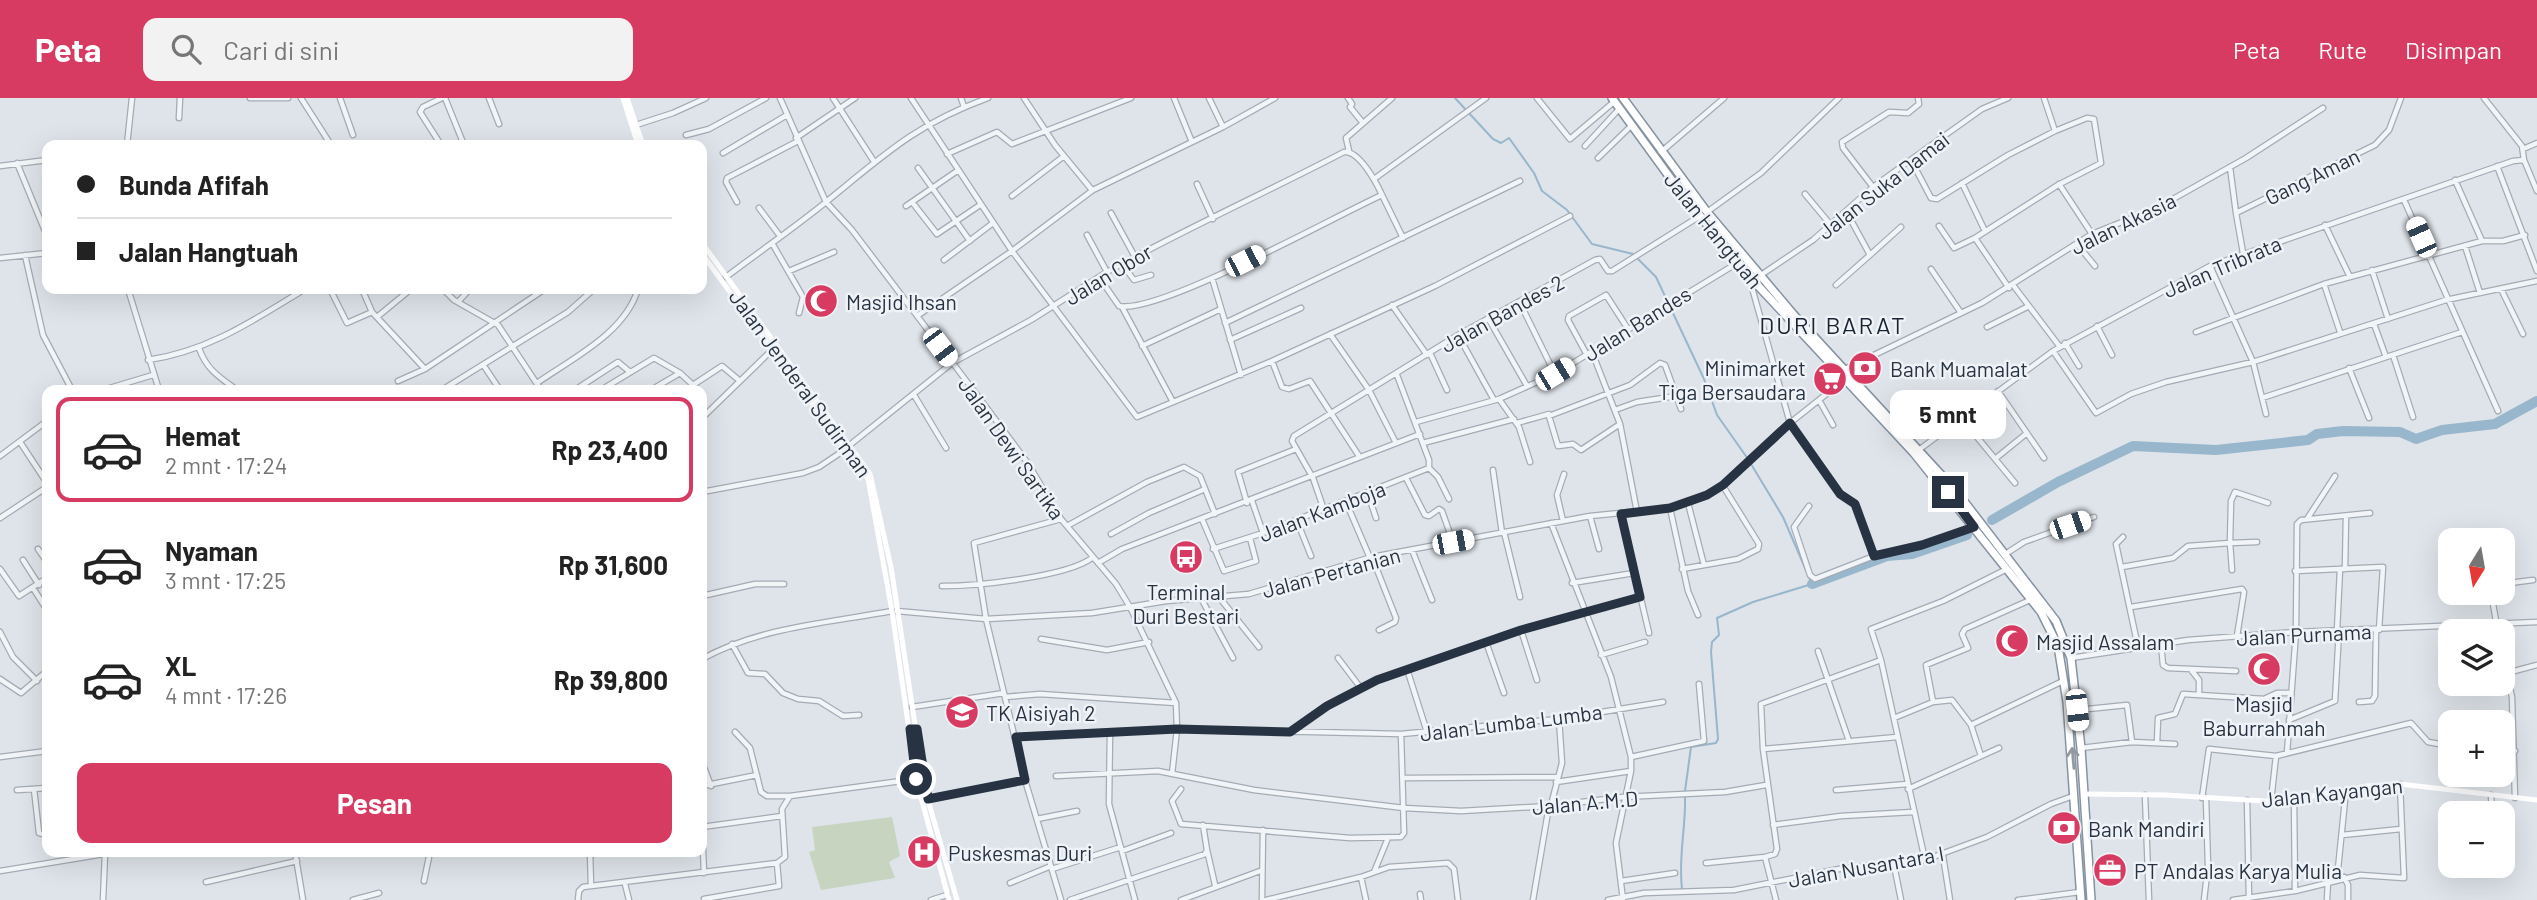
<!DOCTYPE html>
<html lang="id">
<meta charset="utf-8">
<style>
:root{--surface:#fff;--page:#f2f2f2;--text:#222;--muted:#767676;--line:#e0e0e0;--accent:#d73b62}
body{margin:0;font-family:Barlow,sans-serif;background:var(--page);color:var(--text);height:100vh;display:flex;flex-direction:column;font-size:26px;white-space:nowrap}
*{box-sizing:border-box;margin:0}
p{font-size:23px;color:var(--muted)}
.icon{flex:none;width:38px;height:38px;fill:none;stroke:currentColor;stroke-width:2;stroke-linecap:round;stroke-linejoin:round}
.map{position:relative;flex:1;overflow:hidden}
.panel{position:absolute;left:42px;top:287px;width:665px;height:472px;display:flex;flex-direction:column;background:var(--surface);border-radius:14px;box-shadow:0 7px 28px #0002}
.panel>*{flex:none}
.top-card{position:absolute;left:42px;top:42px;width:665px;height:154px;border-radius:14px;box-shadow:0 7px 28px #0002;display:grid;align-content:center;height:154px;padding:0 35px;background:var(--surface)}
.needle{width:46px;rotate:191deg}
.tools{position:absolute;left:2438px;top:430px;display:grid;gap:14px}
.tools a{display:grid;place-items:center;width:77px;height:77px;border-radius:14px;background:var(--surface);box-shadow:0 7px 28px #0002;font-size:35px}
.end{position:absolute;width:32px;height:32px;margin:-16px;border:9px solid #273342;background:#fff;box-shadow:0 0 0 4px #fff}
.from{border-radius:50%}
.bubble{position:absolute;height:49px;border-radius:14px;background:var(--surface);box-shadow:0 7px 28px #0002;font-size:23px;font-weight:700;line-height:49px;text-align:center}
.car{position:absolute;width:21px;height:42px;margin:-21px -10px;border-radius:9px;box-shadow:0 0 5px 2px #0007;background:linear-gradient(#fff 24%,#345 0 40%,#fff 0 76%,#345 0 86%,#fff 0)}
.top-card b{display:flex;align-items:center;gap:24px;height:66px;font-size:26px}
.top-card b+b{border-top:2px solid var(--line)}
.top-card i{width:18px;height:18px;background:var(--text)}
ul{padding:12px 0 0;list-style:none}
li{display:flex;align-items:center;gap:21px;height:105px;margin:0 14px 10px;padding:0 21px;border:4px solid transparent;border-radius:14px}
li div{flex:1}
li b{display:block;font-size:26px}
li em{font-style:normal;font-weight:700}
li.current{border-color:var(--accent)}
li>.icon{width:63px;height:63px;stroke-width:1.5}
.primary-button{display:flex;gap:14px;margin-top:auto;padding:14px 35px}
.primary-button a{flex:1;height:80px;border-radius:14px;background:var(--accent);color:#fff;font-size:28px;font-weight:700;line-height:80px;text-align:center}
header{display:flex;align-items:center;gap:42px;box-sizing:border-box;height:98px;padding:0 35px;background:var(--accent);color:#fff}
header strong{font-size:33px}
nav{display:flex;gap:38px;margin-inline-start:auto;font-size:24px}
.search{width:490px;height:63px;background:var(--page);display:flex;align-items:center;gap:18px;box-sizing:border-box;padding:0 24px;border-radius:14px;color:var(--muted);font-size:26px}
.map>svg:first-child{display:block}
</style>
<header>
<strong>Peta</strong>
<div class="search"><svg class="icon" aria-label="search" viewBox="0 0 24 24"><circle cx="10" cy="10" r="6"/><path d="M15 15l6 6"/></svg>Cari di sini</div>
<nav><a>Peta</a><a>Rute</a><a>Disimpan</a></nav>
</header>
<div class="map">
<svg width="2537" height="802" viewBox="0 0 2537 802">
<rect width="100%" height="100%" fill="#dfe4ea"/>
<!-- green -->
<path fill="#c7d4c0" d="M892,719L900,758L889,764L895,780L821,792L809,754L815,752L812,729Z"/>
<g fill="none" stroke-linecap="round" stroke-linejoin="round">
<!-- stream -->
<path stroke="#98b6cc" stroke-width="2" d="M1455,0L1493,41L1501,45L1509,40L1534,75L1542,93L1567,112L1592,146L1633,156L1656,179L1704,281L1717,317L1748,361
M1685,693L1691,649L1716,645L1718,641L1711,554L1712,544L1719,537L1717,520L1753,504L1812,486L1783,419L1751,366
M1682,791C1678,759 1686,730 1685,699"/>
<!-- river -->
<path stroke="#98b6cc" stroke-width="10" d="M1992,422L2058,384L2133,348L2216,352L2308,342L2317,336L2343,333L2400,334L2416,341L2442,332L2495,326L2537,303
M1812,486L1887,458L1912,456L1967,437"/>
<!-- street casing -->
<g stroke="#a4abb4" stroke-width="7">
<path id="street" d="M250,0H288
M301,0L331,47
M340,0L353,37
M445,0L464,47
M489,0L499,26
M780,0L826,104L852,132L974,293L1027,364L1061,421L1116,486L1130,509L1176,605L1177,631L1172,676
M833,0L873,62
M911,0L1012,153L1137,319L1272,263L1435,188L1570,118
M961,0L964,9
M1024,0L1055,47L1092,92
M1174,0L1192,44
M1209,0L1223,29
M1348,0L1352,6L1350,9L1363,25
M1537,0L1570,41L1615,3
M2484,0L2522,48L2524,62
M179,20L180,0
M636,27L673,15L706,0
M686,37L709,31L766,0
M796,40L855,0
M127,47L132,0
M441,47L420,14L423,9L442,0
M1585,48L1619,11
M2523,51L2537,45
M1349,53L1346,40L1392,0
M1661,54L1724,0
M723,55L787,17
M947,56L997,34L1012,46L1131,0
M1598,60L1632,27
M1911,62L1931,100L1937,101L2008,57L2055,33L2044,0
M17,65L47,138
M0,68L47,62
M2497,68L2537,173
M2230,69L2236,115
M918,70L970,143
M1374,81L1486,0
M1962,85L1984,131
M1197,86L1213,121
M2059,86L2092,136
M1873,89L1843,50L1842,44L1889,14L1908,15L1919,6L1918,0
M1805,96L1830,126
M1382,97L1403,140
M1012,98L1064,58
M2404,102L2498,313
M737,104L726,84L727,80L798,43
M912,104L937,136L980,107
M906,108L957,73
M759,110L780,138
M1707,114L1761,75L1839,0
M1111,115L1135,159
M2325,127L2350,179
M1939,128L1954,150L1975,140
M1087,137L1107,174
M2482,143H2503L2525,137
M772,145L803,199L799,215
M2077,146L2095,168
M2465,148L2480,195
M2243,155L2236,115L2375,47L2389,32L2401,0
M25,157L43,237L72,292
M1870,157L1901,129
M0,160L47,155
M944,162L993,125
M1122,166L1134,182L1151,177
M2210,168L2253,264L2266,316
M1931,171L1961,215
M2372,172L2388,221
M789,173L834,154
M1761,177L1813,142L1873,89L1937,43L1982,11L2008,0
M726,179C759,154 794,130 826,104C884,57 916,26 988,0
M1749,179L1790,325L1840,396L1855,406L1874,458
M1212,180L1241,277
M2324,186L2340,234
M1836,187L1870,157L1846,113
M2013,187L2060,249
M2009,190L1975,140L2058,87L2101,65L2094,21L2087,20L2055,33
M128,191L159,292
M330,191L347,225L372,214
M362,191L372,214L425,271L398,283
M443,191L454,202L498,227L541,292
M2501,191L2523,236
M458,204L470,191
M1520,205L1555,276
M1392,207L1427,257
M1122,209L1173,304
M917,218L1012,153L1093,92L1223,29L1275,0
M377,219L411,191
M1488,220L1527,288
M1225,225L1520,83
M2374,226L2386,259
M2097,228L2112,257
M1987,229L2029,208
M2196,234L2324,186L2482,143L2455,82
M1330,236L1369,292L1396,345
M1458,237L1494,302
M1230,242L1301,210
M2065,245L2079,268
M1142,248L1221,211
M199,250C206,271 219,279 237,292
M2053,253L2096,315L2131,296L2166,284L2253,264L2446,202L2537,183
M1592,254L1620,326L1637,414
M1430,255L1447,292
M1587,257L1568,222L1569,218L1606,197L1628,231
M2393,257L2413,319
M148,262C209,253 254,222 305,191
M1272,263L1282,289L1289,291L1310,283L1359,358
M484,268L500,292
M2349,270L2369,320
M425,271L545,191
M1845,271L1982,205L2092,136L2157,110L2246,60L2323,10
M1397,277L1429,362V370L1438,379L1449,401
M537,285C573,260 625,235 638,191
M103,292L153,277
M442,292L568,214L594,191
M575,292L618,264L630,274
M601,292L654,260L680,275L693,287L722,268L740,283
M651,292L680,275
M1998,293L2044,360
M914,297L946,350
M2262,300L2462,234
M1499,301L1519,329L1530,364
M1819,302L1833,327
M1615,312L1637,304L1676,298
M702,320L773,251
M1962,321L2015,385
M1416,324L1499,301L1555,276L1739,164
M1517,325L1549,316
M1620,326L1581,352L1573,346L1558,348L1549,318L1630,287L1660,265L1665,267L1681,311
M20,344L47,385
M1423,345L1514,321
M851,346L952,265L1031,222L1107,174C1185,131 1265,95 1344,54C1359,52 1376,84 1382,97C1335,118 1158,217 1119,208L1099,179
M1920,351L2053,253L2210,168L2513,63L2524,62L2537,93
M0,358L47,323
M1995,361L2027,335
M1493,372L1502,435
M1406,380L1425,417L1429,418L1439,411L1442,413L1453,444
M702,394L803,375L819,369L846,351
M1368,396L1376,420
M1252,403L1263,435
M1346,404L1370,460
M1247,405L1238,374L1296,351
M1688,405L1704,467
M1809,408L1794,429L1810,477L1815,481L1874,458L1922,447L1973,429
M1670,410L1688,493L1698,517
M1324,412L1313,380L1292,343L1294,338L1458,237L1595,162L1600,161L1608,173H1612L1700,118
M1621,416L1649,535
M1590,418L1599,451
M0,420L47,389
M1202,421L1224,473L1256,463L1250,440
M2307,421L2335,378
M1297,423L1311,458
M1563,423L1557,397L1564,376
M1551,425L1611,579L1631,659V673L1616,745L1623,802
M1067,428L1147,384L1184,369L1200,378L1215,416
M1504,434L1520,499
M1111,436L1149,415L1205,391
M2123,439L2116,446L2138,549
M38,451L47,464
M1213,451L1263,435L1429,370
M1412,452L1432,502
M2007,455L2024,444L2094,419
M1372,459L1396,520L1395,524L1379,532
M23,462L39,487
M1098,465L1122,451L1420,336
M2122,469L2173,460L2188,448L2230,445L2231,403L2235,394L2268,405
M0,471L19,498L47,480
M1682,471L1738,461L1758,451L1759,446L1723,388
M2345,471L2346,418
M2232,472L2230,445L2257,444
M2295,473L2383,469L2379,532
M1572,485L1634,475
M2502,486L2533,482
M942,488C976,488 1066,479 1092,460
M33,490L47,512
M2491,495L2498,534
M702,498L755,486H784
M1219,499L1259,549
M1201,500L1233,560
M2131,509L2242,491L2244,494L2237,538
M897,513L986,521L1092,515L1166,503L1249,496L1372,459L1590,418L1670,410L1688,405L1723,388L1790,325L1844,282
M1521,532L1537,582
M2337,533L2340,471
M0,534L13,559L37,583
M1041,541L1107,552L1149,544
M1486,544L1504,595
M732,546L748,575L765,576L783,595L798,601L819,603L843,618L859,617
M2161,546L2163,567L2168,570L2236,573
M1818,553L1849,643
M2502,556L2512,599L2515,700
M1601,557L1645,544
M1338,560L1360,589
M2071,560L2188,542L2296,534L2537,524
M702,561C761,529 827,525 892,513
M1407,571L1427,634
M2192,573L2199,582V597
M2507,575L2537,567
M0,581L21,595L47,573
M1005,599L1040,596L1176,605
M1933,604L1952,602L1971,627
M2359,604L2372,603L2375,598L2376,532
M912,609L1004,595
M2078,612L2127,607L2132,644
M1894,620L1933,604L1926,567L1968,550L1962,536L1965,531L2030,502
M2289,622L2335,603L2339,533
M735,634L750,650L761,694L767,698H789
M1110,634L1109,706L1135,802
M1291,634L1327,608L1377,582L1521,532L1640,499
M1401,636L1559,621L1663,604
M1016,639L1177,631L1401,636L1404,735L1401,739L1350,740L1181,726L1172,703L1181,691
M2157,645L2158,620L2175,616L2183,596L2264,601L2277,595H2291
M2081,650L2132,644L2175,646
M1763,651L1897,639
M2502,652L2515,653
M2287,655L2296,534L2297,426L2301,422L2370,415
M1981,658L1971,627L2063,583
M0,659L47,653
M1631,659L1704,643L1699,586
M702,664L711,688
M1056,678L1158,673L1254,692L1404,710L1461,713L1549,708L1623,699L1725,694L1766,687
M1405,680L1557,679
M1025,682L1061,802
M1556,684L1631,673
M702,688L757,677
M34,691L39,735L47,737
M1908,691L1999,650
M17,692L47,690
M1836,692L1907,686
M2145,697L2149,802
M2491,697L2492,716
M2202,700L2209,651L2276,658L2411,625L2428,644L2450,648
M928,701L1025,682L986,521L974,445L1061,421
M2247,702L2249,800
M2294,702L2295,793
M2271,703L2276,658
M1551,707L1562,665L1559,621
M1037,721L1077,713
M1773,727L1841,718L1913,714
M702,729L782,718
M702,729L704,775
M2342,737L2401,731
M1207,752L1215,787
M1122,753L1171,735
M295,754L303,802
M590,754L591,788
M1943,758L1950,802
M1925,762L1881,562L1871,531L1943,503L2007,471
M1706,765L1765,759
M1894,767L1901,802
M2496,768L2497,775
M1052,771L1121,749
M0,773L116,754
M1374,774L1388,740
M1361,779L1389,769L1448,765L1454,771L1458,802
M2344,779L2348,787V802
M2337,781L2346,692
M424,783L430,754
M1621,783L1675,775
M206,784L297,763
M1010,785L1051,768
M625,786L629,802
M1420,796L1421,802
M704,801L779,788L777,765
M103,802L105,756
M353,802L379,795
M578,802L579,793L583,789L777,765L785,759L782,711L790,698L916,681
M931,802L947,797
M1070,802L1205,756L1207,752L1203,727
M1181,802L1260,773
M1262,802L1263,732
M1266,802L1361,779L1366,802
M1533,802L1549,708
M1608,802L1644,795L1734,792L1839,771L1925,762L1987,739L2051,706L2073,698
M1776,802L1765,759L1775,756L1777,751L1763,651L1761,606L1881,562
M2018,802L2080,794
M2204,802L2208,768L2206,700
M2233,802L2295,793L2360,777L2404,780L2400,686
M2327,802L2328,783"/>
</g>
<!-- highway casing -->
<g stroke="#8693a1" stroke-width="10">
<path id="highway" d="M1612,0L1679,92L1749,178L1913,354L2041,514L2058,548L2067,604L2081,802
M1623,0L1707,114L1793,216L1956,393L2056,523L2071,560L2081,650L2091,802"/>
</g>
<!-- street -->
<use href="#street" stroke="#f2f5f8" stroke-width="4.5"/>
<!-- secondary -->
<path stroke="#fff" stroke-width="5" d="M623,0L638,47
M627,0L643,47
M702,145L870,376L891,469L925,692L957,802
M702,156L868,381L892,513L916,681L949,802
M2085,696L2166,697L2281,704L2367,688L2400,686L2537,702"/>
<!-- highway -->
<use href="#highway" stroke="#fff" stroke-width="7"/>
</g>
<!-- one-way arrows -->
<defs><path id="oneway-shaft" d="M-6 0H5M1.5-3L5.5 0L1.5 3" fill="none" stroke-width="1.6" stroke-linecap="round" stroke-linejoin="round" transform="scale(1.75)"/></defs>
<use stroke="#9399a0" href="#oneway-shaft" transform="translate(2073 660) rotate(-95)"/>
<g fill="none" stroke-linecap="round" stroke-linejoin="round">
<!-- route -->
<path stroke="#273342" stroke-width="9" d="M916,681L910,631H917L928,701L1025,682L1016,639L1177,631L1290,634L1327,608L1377,582L1521,532L1640,499L1621,416L1670,410L1707,397L1723,387L1790,325L1840,396L1855,406L1874,458L1922,447L1974,429L1948,394"/>
</g>
<!-- icons -->
<defs>
<g id="mosque-disc" transform="scale(1.75)"><circle r="9.5" fill="#d73b62" stroke="#eff3f7"/><path d="M3.5-4.9A6 6 0 1 0 3.5 4.9A5 5 0 1 1 3.5-4.9Z" fill="#fff"/></g>
<g id="bank-disc" transform="scale(1.75)"><circle r="9.5" fill="#d73b62" stroke="#eff3f7"/><path d="M-6-4H6V4H-6ZM0-2.3a2.3 2.3 0 1 0 0 4.6a2.3 2.3 0 1 0 0-4.6Z" fill="#fff"/></g>
<g id="supermarket-disc" transform="scale(1.75)"><circle r="9.5" fill="#d73b62" stroke="#eff3f7"/><path d="M-6-5.5h2.5l.6 2H6L4.5 2H-2.5L-4.4-4H-6ZM-1.5 3.2a1.3 1.3 0 1 0 .1 0ZM3 3.2a1.3 1.3 0 1 0 .1 0Z" fill="#fff"/></g>
<g id="bus-disc" transform="scale(1.75)"><circle r="9.5" fill="#d73b62" stroke="#eff3f7"/><path d="M-5-6H5V4H4V6H2V4H-2V6H-4V4H-5ZM-3.5-4V0h7V-4ZM-3.5 1.2v1.5H-2V1.2ZM2 1.2v1.5H3.5V1.2Z" fill="#fff"/></g>
<g id="school-disc" transform="scale(1.75)"><circle r="9.5" fill="#d73b62" stroke="#eff3f7"/><path d="M0-5L7-2L0 1L-7-2ZM-4 1L0 2.5L4 1V4Q0 6-4 4Z" fill="#fff"/></g>
<g id="hospital-disc" transform="scale(1.75)"><circle r="9.5" fill="#d73b62" stroke="#eff3f7"/><path d="M-5-5h3v3.5h4V-5h3V5h-3V1.5h-4V5h-3Z" fill="#fff"/></g>
<g id="office-disc" transform="scale(1.75)"><circle r="9.5" fill="#d73b62" stroke="#eff3f7"/><path d="M-6-3h4V-5.5h4V-3h4V5H-6ZM-1-4.5V-3h2v-1.5ZM-6 0V1H6V0Z" fill="#fff"/></g>
</defs>
<g fill-rule="evenodd">
<use href="#mosque-disc" x="821" y="203"/>
<use href="#bank-disc" x="1865" y="270"/>
<use href="#supermarket-disc" x="1830" y="281"/>
<use href="#bus-disc" x="1186" y="459"/>
<use href="#mosque-disc" x="2012" y="543"/>
<use href="#mosque-disc" x="2264" y="571"/>
<use href="#school-disc" x="962" y="614"/>
<use href="#bank-disc" x="2064" y="730"/>
<use href="#hospital-disc" x="924" y="754"/>
<use href="#office-disc" x="2110" y="772"/>
</g>
<g text-anchor="middle" dominant-baseline="central" stroke-width="5" stroke-linejoin="round" paint-order="stroke">
<!-- street labels -->
<g font-size="21" fill="#273342" stroke="#eff3f7">
<text transform="translate(2312 78) rotate(-26)">Gang Aman</text>
<text transform="translate(1883 87) rotate(-38)">Jalan Suka Damai</text>
<text transform="translate(2123 125) rotate(-26)">Jalan Akasia</text>
<text transform="translate(1714 132) rotate(51)">Jalan Hangtuah</text>
<text transform="translate(2222 168) rotate(-23)">Jalan Tribrata</text>
<text transform="translate(1108 176) rotate(-31)">Jalan Obor</text>
<text transform="translate(1502 215) rotate(-29)">Jalan Bandes 2</text>
<text transform="translate(1637 225) rotate(-32)">Jalan Bandes</text>
<text transform="translate(801 285) rotate(54)">Jalan Jenderal Sudirman</text>
<text transform="translate(1012 350) rotate(55)">Jalan Dewi Sartika</text>
<text transform="translate(1322 413) rotate(-21)">Jalan Kamboja</text>
<text transform="translate(1331 474) rotate(-15)">Jalan Pertanian</text>
<text transform="translate(2304 536) rotate(-3)">Jalan Purnama</text>
<text transform="translate(1511 624) rotate(-7)">Jalan Lumba Lumba</text>
<text transform="translate(2332 694) rotate(-6)">Jalan Kayangan</text>
<text transform="translate(1585 704) rotate(-5)">Jalan A.M.D</text>
<text transform="translate(1866 768) rotate(-10)">Jalan Nusantara I</text>
</g>
<!-- poi labels -->
<g font-size="21" fill="#273342" stroke="#eff3f7" text-anchor="start">
<text x="846" y="203">Masjid Ihsan</text>
<text x="1806" y="269" text-anchor="end">Minimarket<tspan x="1806" dy="24">Tiga Bersaudara</tspan></text>
<text x="1890" y="270">Bank Muamalat</text>
<text x="1186" y="493" text-anchor="middle">Terminal<tspan x="1186" dy="24">Duri Bestari</tspan></text>
<text x="2036" y="543">Masjid Assalam</text>
<text x="2264" y="605" text-anchor="middle">Masjid<tspan x="2264" dy="24">Baburrahmah</tspan></text>
<text x="986" y="614">TK Aisiyah 2</text>
<text x="2088" y="730">Bank Mandiri</text>
<text x="948" y="754">Puskesmas Duri</text>
<text x="2134" y="772">PT Andalas Karya Mulia</text>
</g>
<!-- quarter labels -->
<g font-size="24" letter-spacing="2" fill="#192433" stroke="#eff3f7">
<text x="1833" y="226">DURI BARAT</text>
</g>
</g>
</svg>
<div class="tools">
<a><svg class="needle" viewBox="-14 -14 28 28"><path d="M0-13l5 13h-10z" fill="#e53935"/><path d="M0 13l5-13h-10z" fill="#767676"/></svg></a>
<a><svg class="icon" aria-label="layers" viewBox="0 0 24 24"><path d="M12 4l9 5-9 5-9-5zM3 14l9 5 9-5"/></svg></a>
<a>+</a>
<a>−</a>
</div>
<i class="end from" style="left:916px;top:681px"></i>
<i class="end" style="left:1948px;top:394px"></i>
<div class="bubble" style="left:1890px;top:292px;width:116px">5 mnt</div>
<i class="car" style="left:2421px;top:139px;rotate:336deg"></i>
<i class="car" style="left:1245px;top:163px;rotate:63deg"></i>
<i class="car" style="left:940px;top:249px;rotate:143deg"></i>
<i class="car" style="left:1555px;top:276px;rotate:59deg"></i>
<i class="car" style="left:2070px;top:427px;rotate:71deg"></i>
<i class="car" style="left:1453px;top:444px;rotate:79deg"></i>
<i class="car" style="left:2077px;top:612px;rotate:174deg"></i>
<div class="top-card">
<b><i class="from"></i>Bunda Afifah</b>
<b><i></i>Jalan Hangtuah</b>
</div>
<section class="panel">
<ul>
<li class="current"><svg class="icon" aria-label="car" viewBox="0 0 24 24"><path d="M5 17H2v-5l4-1 3-4h7l3 4 3 1v5h-3M9 17h6M6 11h13"/><circle cx="7" cy="17" r="2"/><circle cx="17" cy="17" r="2"/></svg><div><b>Hemat</b><p>2 mnt · 17:24</p></div><em>Rp 23,400</em></li>
<li><svg class="icon" aria-label="car" viewBox="0 0 24 24"><path d="M5 17H2v-5l4-1 3-4h7l3 4 3 1v5h-3M9 17h6M6 11h13"/><circle cx="7" cy="17" r="2"/><circle cx="17" cy="17" r="2"/></svg><div><b>Nyaman</b><p>3 mnt · 17:25</p></div><em>Rp 31,600</em></li>
<li><svg class="icon" aria-label="car" viewBox="0 0 24 24"><path d="M5 17H2v-5l4-1 3-4h7l3 4 3 1v5h-3M9 17h6M6 11h13"/><circle cx="7" cy="17" r="2"/><circle cx="17" cy="17" r="2"/></svg><div><b>XL</b><p>4 mnt · 17:26</p></div><em>Rp 39,800</em></li>
</ul>
<div class="primary-button"><a>Pesan</a></div>
</section>
</div>
